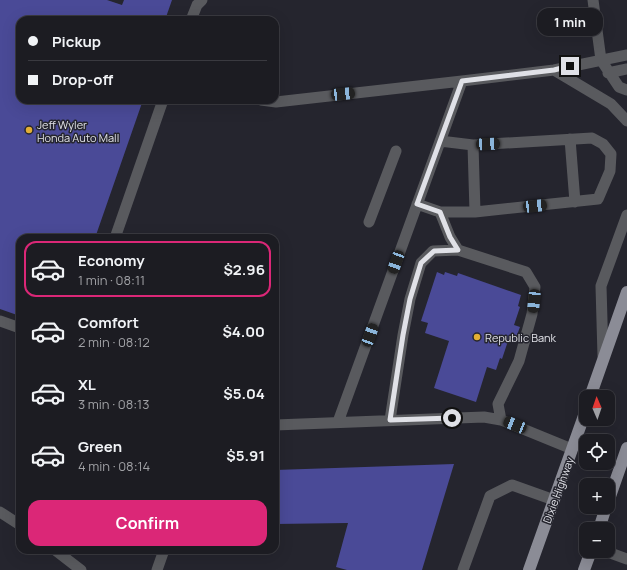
<!DOCTYPE html>
<meta charset="utf-8">
<style>
:root{--surface:#1c1c22;--page:#25252a;--text:#f1f3f6;--muted:#a0a1a5;--line:#3a3a40;--accent:#db2777}
body{margin:0;font-family:Manrope,sans-serif;background:var(--page);color:var(--text);height:100vh;display:flex;flex-direction:column;font-size:15px;white-space:nowrap}
*{box-sizing:border-box;margin:0}
p{font-size:13px;color:var(--muted)}
.icon{flex:none;width:22px;height:22px;fill:none;stroke:currentColor;stroke-width:2;stroke-linecap:round;stroke-linejoin:round}
.map{position:relative;flex:1;overflow:hidden}
.drawer{position:absolute;left:16px;top:234px;width:263px;height:320px;display:flex;flex-direction:column;background:var(--surface);border-radius:12px;box-shadow:0 4px 16px #0002,0 0 0 1px var(--line)}
.drawer>*{flex:none}
.banner{position:absolute;left:16px;top:16px;width:263px;height:88px;border-radius:12px;box-shadow:0 4px 16px #0002,0 0 0 1px var(--line);display:grid;align-content:center;height:88px;padding:0 12px;background:var(--surface)}
.needle{width:26px;rotate:358deg}
.controls{position:absolute;left:579px;top:390px;display:grid;gap:8px}
.controls a{display:grid;place-items:center;width:36px;height:36px;border-radius:8px;background:var(--surface);box-shadow:0 4px 16px #0002,0 0 0 1px var(--line);font-size:20px}
.end{position:absolute;width:18px;height:18px;margin:-9px;border:5px solid #e0e1e7;background:#111;box-shadow:0 0 0 2px #111}
.from{border-radius:50%}
.bubble{position:absolute;height:28px;border-radius:12px;background:var(--surface);box-shadow:0 4px 16px #0002,0 0 0 1px var(--line);font-size:13px;font-weight:700;line-height:28px;text-align:center}
.car{position:absolute;width:12px;height:24px;margin:-12px -6px;border-radius:5px;box-shadow:0 0 3px 1px #0007;background:linear-gradient(#222 24%,#8ab4d8 0 40%,#222 0 76%,#8ab4d8 0 86%,#222 0)}
.banner b{display:flex;align-items:center;gap:14px;height:38px;font-size:15px}
.banner b+b{border-top:1px solid var(--line)}
.banner i{width:10px;height:10px;background:var(--text)}
ul{padding:7px 0 0;list-style:none}
li{display:flex;align-items:center;gap:12px;height:56px;margin:0 8px 6px;padding:0 4px;border:2px solid transparent;border-radius:12px}
li div{flex:1}
li b{display:block;font-size:15px}
li em{font-style:normal;font-weight:700}
li.on{border-color:var(--accent)}
li>.icon{width:36px;height:36px;stroke-width:1.5}
.cta{display:flex;gap:8px;margin-top:auto;padding:8px 12px}
.cta a{flex:1;height:46px;border-radius:12px;background:var(--accent);color:#fff;font-size:16px;font-weight:700;line-height:46px;text-align:center}
.map>svg:first-child{display:block}
</style>
<div class="map">
<svg width="627" height="570" viewBox="0 0 627 570">
<rect width="100%" height="100%" fill="#25252e"/>
<!-- building -->
<path fill="#4a4a97" d="M0,0H107L122,5L124,0H172L165,20H20V100H143L95,238H20V316L0,309Z
M437,272L444,275L445,272L457,276L458,273L521,295L518,306L520,307L514,325L520,327L514,343L508,341L502,359L500,358L496,370L487,367L476,402L434,388L449,341L425,333L428,323L421,321Z
M454,464L422,570H347L336,567L348,523L275,524V470Z"/>
<g fill="none" stroke-linecap="round" stroke-linejoin="round">
<!-- lane -->
<path stroke="#595a5e" stroke-width="11" d="M593,0L601,60L619,87L627,90
M191,20L197,5L202,0
M554,70L611,104L627,121
M608,73L627,69
M261,100L276,102L462,81L554,70L627,55
M570,139L575,202
M473,145L475,212
M417,204L440,212L450,237L458,250
M440,212H475L598,199L610,171L611,154L603,144L592,138L473,145L440,141
M369,222L396,151
M115,238L163,100
M0,321L20,328
M603,356L601,286L627,215
M390,420L403,335L410,299L421,263L433,251L458,250L526,272L535,287L532,314L519,361L498,404L501,420
M338,422L462,81
M275,425L484,417L501,420L572,449
M0,512L20,525
M55,550L81,570
M605,551L627,559
M157,570L164,550
M463,570L490,496L512,485L554,500"/>
<!-- primary -->
<path stroke="#8b8c96" stroke-width="12" d="M590,397L627,292
M608,502L627,448
M599,529L606,507
M529,570L586,410
M584,570L591,551"/>
</g>
<g fill="none" stroke-linecap="round" stroke-linejoin="round">
<!-- route -->
<path stroke="#e0e1e7" stroke-width="5" d="M452,418L390,420L403,335L410,299L421,263L434,251L458,250L450,237L440,212L417,204L462,81L554,70L570,66"/>
</g>
<!-- markers -->
<g fill="#e3ae34" stroke="#25252e" stroke-width="1.5">
<circle cx="29" cy="130" r="4"/>
<circle cx="477" cy="337" r="4"/>
</g>
<g text-anchor="middle" dominant-baseline="central" stroke-width="3" stroke-linejoin="round" paint-order="stroke">
<!-- poi labels -->
<g font-size="11" fill="#e0e1e7" stroke="#25252e" text-anchor="start">
<text x="37" y="124">Jeff Wyler<tspan x="37" dy="13">Honda Auto Mall</tspan></text>
<text x="485" y="337">Republic Bank</text>
</g>
<!-- street labels -->
<g font-size="11" fill="#e0e1e7" stroke="#25252e">
<text transform="translate(558 490) rotate(-70)">Dixie Highway</text>
</g>
</g>
</svg>
<div class="controls">
<a><svg class="needle" viewBox="-14 -14 28 28"><path d="M0-13l5 13h-10z" fill="#e53935"/><path d="M0 13l5-13h-10z" fill="#a0a1a5"/></svg></a>
<a><svg class="icon" aria-label="locate" viewBox="0 0 24 24"><circle cx="12" cy="12" r="6"/><path d="M12 2v4M12 18v4M2 12h4M18 12h4"/></svg></a>
<a>+</a>
<a>−</a>
</div>
<i class="end from" style="left:452px;top:418px"></i>
<i class="end" style="left:570px;top:66px"></i>
<div class="bubble" style="left:537px;top:8px;width:66px">1 min</div>
<i class="car" style="left:343px;top:94px;rotate:84deg"></i>
<i class="car" style="left:488px;top:144px;rotate:87deg"></i>
<i class="car" style="left:535px;top:206px;rotate:84deg"></i>
<i class="car" style="left:396px;top:262px;rotate:200deg"></i>
<i class="car" style="left:534px;top:301px;rotate:186deg"></i>
<i class="car" style="left:370px;top:335px;rotate:20deg"></i>
<i class="car" style="left:515px;top:425px;rotate:292deg"></i>
<div class="banner">
<b><i class="from"></i>Pickup</b>
<b><i></i>Drop-off</b>
</div>
<section class="drawer">
<ul>
<li class="on"><svg class="icon" aria-label="car" viewBox="0 0 24 24"><path d="M5 17H2v-5l4-1 3-4h7l3 4 3 1v5h-3M9 17h6M6 11h13"/><circle cx="7" cy="17" r="2"/><circle cx="17" cy="17" r="2"/></svg><div><b>Economy</b><p>1 min · 08:11</p></div><em>$2.96</em></li>
<li><svg class="icon" aria-label="car" viewBox="0 0 24 24"><path d="M5 17H2v-5l4-1 3-4h7l3 4 3 1v5h-3M9 17h6M6 11h13"/><circle cx="7" cy="17" r="2"/><circle cx="17" cy="17" r="2"/></svg><div><b>Comfort</b><p>2 min · 08:12</p></div><em>$4.00</em></li>
<li><svg class="icon" aria-label="car" viewBox="0 0 24 24"><path d="M5 17H2v-5l4-1 3-4h7l3 4 3 1v5h-3M9 17h6M6 11h13"/><circle cx="7" cy="17" r="2"/><circle cx="17" cy="17" r="2"/></svg><div><b>XL</b><p>3 min · 08:13</p></div><em>$5.04</em></li>
<li><svg class="icon" aria-label="car" viewBox="0 0 24 24"><path d="M5 17H2v-5l4-1 3-4h7l3 4 3 1v5h-3M9 17h6M6 11h13"/><circle cx="7" cy="17" r="2"/><circle cx="17" cy="17" r="2"/></svg><div><b>Green</b><p>4 min · 08:14</p></div><em>$5.91</em></li>
</ul>
<div class="cta"><a>Confirm</a></div>
</section>
</div>
